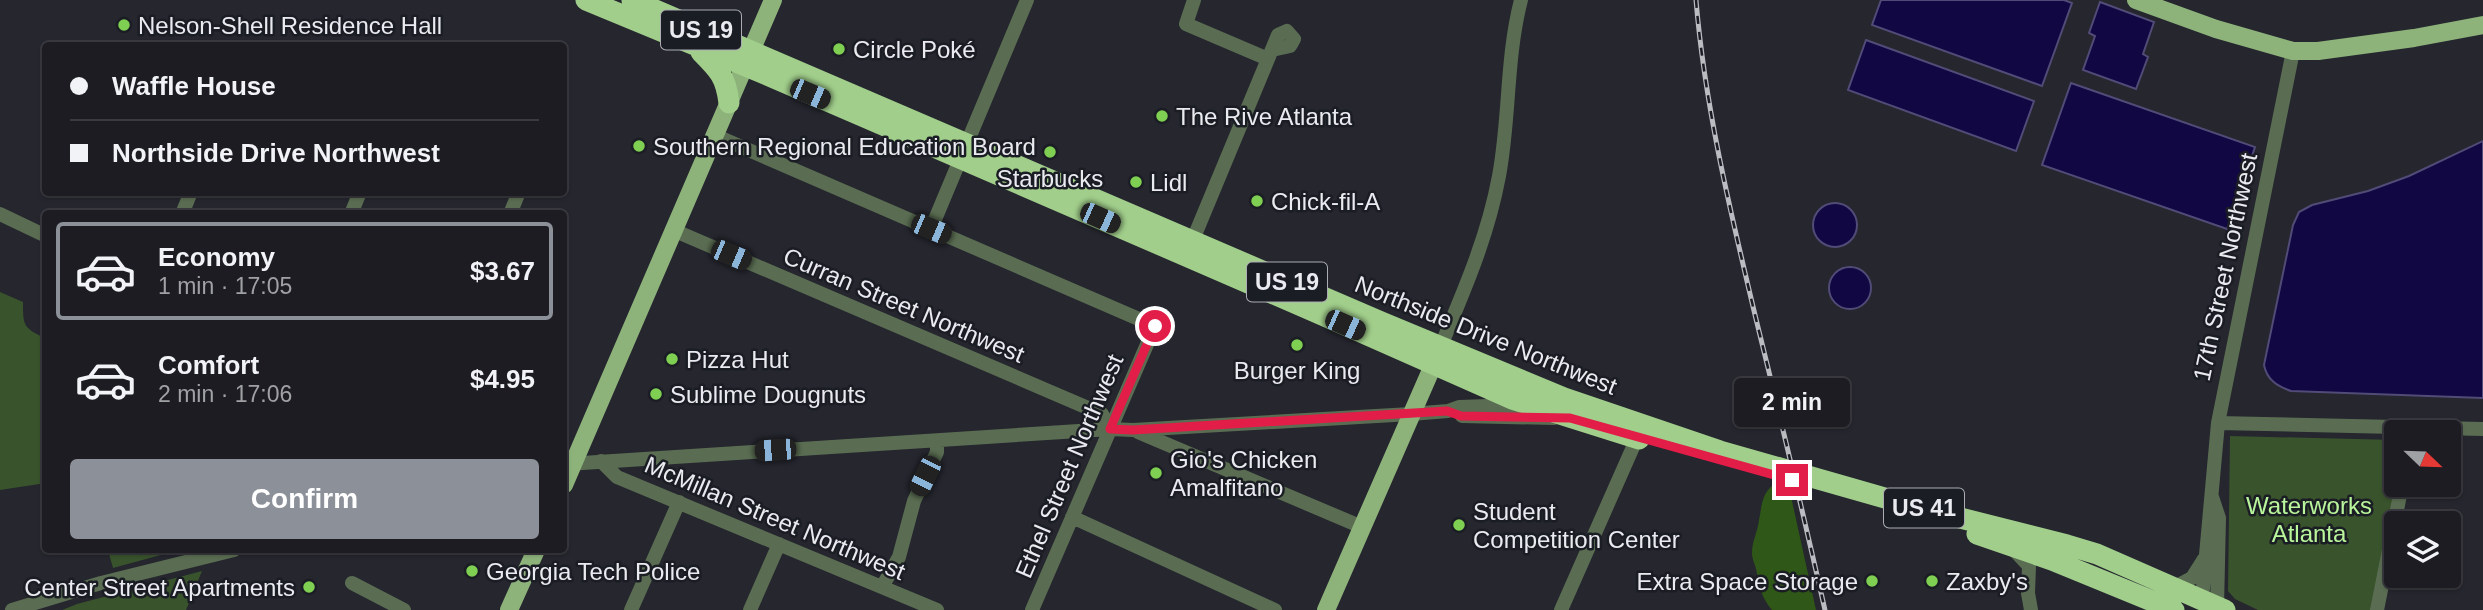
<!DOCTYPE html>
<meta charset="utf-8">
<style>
:root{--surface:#1c1c22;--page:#29292f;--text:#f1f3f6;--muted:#a0a1a5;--line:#3a3a40;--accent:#8c9099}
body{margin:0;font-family:Helvetica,sans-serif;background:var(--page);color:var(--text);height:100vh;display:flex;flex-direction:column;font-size:26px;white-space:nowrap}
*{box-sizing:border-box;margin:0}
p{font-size:23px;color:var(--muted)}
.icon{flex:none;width:38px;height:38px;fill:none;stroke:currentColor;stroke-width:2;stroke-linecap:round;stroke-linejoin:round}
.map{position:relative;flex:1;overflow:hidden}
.drawer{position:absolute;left:42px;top:210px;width:525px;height:343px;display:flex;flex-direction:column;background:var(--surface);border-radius:7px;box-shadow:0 2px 5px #0004,0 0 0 2px var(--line)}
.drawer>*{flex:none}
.guide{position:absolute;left:42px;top:42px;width:525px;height:154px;border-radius:7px;box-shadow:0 2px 5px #0004,0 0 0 2px var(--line);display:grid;align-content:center;height:154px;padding:0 28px;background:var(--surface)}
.needle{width:46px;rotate:113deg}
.tools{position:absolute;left:2384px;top:420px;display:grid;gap:14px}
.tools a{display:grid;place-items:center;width:77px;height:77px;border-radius:7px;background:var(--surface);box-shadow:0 2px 5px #0004,0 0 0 2px var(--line);font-size:35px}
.end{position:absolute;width:32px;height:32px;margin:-16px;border:9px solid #e11d48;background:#fff;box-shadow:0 0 0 4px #fff}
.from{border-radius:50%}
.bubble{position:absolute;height:49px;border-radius:7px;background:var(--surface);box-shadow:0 2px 5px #0004,0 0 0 2px var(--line);font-size:23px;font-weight:600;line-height:49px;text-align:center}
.car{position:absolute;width:21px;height:42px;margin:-21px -10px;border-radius:9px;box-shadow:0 0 5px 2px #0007;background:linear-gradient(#222 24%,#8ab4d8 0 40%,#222 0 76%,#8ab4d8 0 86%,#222 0)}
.guide b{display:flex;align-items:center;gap:24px;height:66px;font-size:26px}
.guide b+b{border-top:2px solid var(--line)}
.guide i{width:18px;height:18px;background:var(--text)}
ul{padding:12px 0 0;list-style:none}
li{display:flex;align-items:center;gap:21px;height:98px;margin:0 14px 10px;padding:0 14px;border:4px solid transparent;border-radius:7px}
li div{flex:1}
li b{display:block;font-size:26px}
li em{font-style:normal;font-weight:600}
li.active{border-color:var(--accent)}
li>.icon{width:63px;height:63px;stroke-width:1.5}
.action{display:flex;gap:14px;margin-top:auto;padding:14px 28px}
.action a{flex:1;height:80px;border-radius:7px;background:var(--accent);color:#fff;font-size:28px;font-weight:600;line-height:80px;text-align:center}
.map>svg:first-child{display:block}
</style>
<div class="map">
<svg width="2483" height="610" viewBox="0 0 2483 610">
<rect width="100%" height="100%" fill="#25262e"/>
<!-- green -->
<path fill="#39532c" d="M0,292L23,302C23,325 23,328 45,338L46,483L0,490Z
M2230,436L2396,440V485L2372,610H2258L2235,599L2228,591Z
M108,550H179L113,568Z
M202,571L186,610H62L77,604Z"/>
<!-- forest -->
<path fill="#2f5717" d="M1773,485H1783L1790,492L1816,610H1772C1760,595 1760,587 1756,569C1755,564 1752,559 1752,553C1752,541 1758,531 1759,520C1762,506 1761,495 1773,485Z"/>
<!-- water -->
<path fill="#100743" stroke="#514b77" stroke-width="2" d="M1881,0H2064L2072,3L2042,86L1872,25Z
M2100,2L2154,22L2143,54L2148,57L2136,89L2083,70L2095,36L2089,33Z
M1866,40L2034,101L2016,151L1848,90Z
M2071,83L2255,147L2227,229L2042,165Z
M2483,141V398L2291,391C2277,386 2267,380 2264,365L2293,225L2299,212L2312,205L2368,191L2409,176Z
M1813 225a22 22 0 1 1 44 0a22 22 0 1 1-44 0Z
M1829 288a21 21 0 1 1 42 0a21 21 0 1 1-42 0Z"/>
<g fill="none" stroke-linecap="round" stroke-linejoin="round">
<!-- minor -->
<path stroke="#5a6d52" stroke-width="14" d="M1194,0L1186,24L1268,59
M714,135L1155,326L1032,610
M0,214L46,236
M182,214L191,192
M351,214L360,192
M510,214L519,192
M931,229L1027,0
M673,230L1102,414L1110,429
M1192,242L1278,35L1287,31L1294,39L1290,46L1272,50
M1440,348C1464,291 1488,236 1499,176C1510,117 1506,58 1521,0
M1462,416L1554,418
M2218,423L2483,429
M1138,432L1362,527
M601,461L617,477L937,610
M567,464L1110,429L1133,430L1411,414L1448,411L1459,407L1517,405
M2212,497L2219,518L2217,607
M1072,517L1275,610
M2015,551L2029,566L2028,593L2031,610
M352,583L404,610
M882,587L899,557L914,501L937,452V441
M2175,587L2192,578L2204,559
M2202,599L2218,423L2293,51
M12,610L101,583L234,550
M631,610L679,502
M750,610L779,544
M1561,610L1637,438
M2377,610L2402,485"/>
<!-- major -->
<path stroke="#8db37b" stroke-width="18" d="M2136,0L2216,29L2293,51H2318L2414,38L2483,25
M564,485L773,0
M509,610L536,550
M1326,610L1438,354"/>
<!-- highway -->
<path stroke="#a1ce8b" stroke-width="21" d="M586,0L765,74L1327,317L1512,399L1639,439
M632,0L1381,322L1564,398L1720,451L1913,506L2067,545L2097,554L2225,610
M701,52C719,70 726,77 729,103
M1977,534L2052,560L2174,610"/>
<!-- rail casing -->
<g stroke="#bbbcc2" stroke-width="5">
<path id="rail" d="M1696,0C1705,108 1731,214 1756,319C1780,416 1803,513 1825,610"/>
</g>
<!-- rail -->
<use href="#rail" stroke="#1b1d24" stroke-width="2.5" stroke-dasharray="8" stroke-linecap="butt"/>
</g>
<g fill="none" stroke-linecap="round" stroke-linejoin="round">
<!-- route -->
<path stroke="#e11d48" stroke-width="9" d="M1155,326L1110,429L1133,430L1447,411L1461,416L1570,418L1792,480"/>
</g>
<!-- markers -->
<g fill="#7fd052" stroke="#1b1d24" stroke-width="2.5">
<circle cx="124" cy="25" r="7"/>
<circle cx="839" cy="49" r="7"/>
<circle cx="1162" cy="116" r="7"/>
<circle cx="639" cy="146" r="7"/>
<circle cx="1050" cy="152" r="7"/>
<circle cx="1136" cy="182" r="7"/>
<circle cx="1257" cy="201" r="7"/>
<circle cx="1297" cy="345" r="7"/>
<circle cx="672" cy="359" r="7"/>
<circle cx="656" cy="394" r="7"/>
<circle cx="1156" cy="473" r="7"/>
<circle cx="1459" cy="525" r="7"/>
<circle cx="472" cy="571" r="7"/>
<circle cx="1872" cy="581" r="7"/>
<circle cx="1932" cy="581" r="7"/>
<circle cx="309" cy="587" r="7"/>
</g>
<g text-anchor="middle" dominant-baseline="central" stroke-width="5" stroke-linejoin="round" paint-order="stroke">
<!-- shield labels -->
<g fill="#1b1d24" stroke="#acadb3" stroke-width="2">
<rect x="661" y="10.5" width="80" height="39" rx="5"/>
<rect x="1247" y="262.5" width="80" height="39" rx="5"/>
<rect x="1884" y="488.5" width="80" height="39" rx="5"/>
</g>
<g font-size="23" font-weight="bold" fill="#eaebf0">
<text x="701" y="30">US 19</text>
<text x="1287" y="282">US 19</text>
<text x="1924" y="508">US 41</text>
</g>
<!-- poi labels -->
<g font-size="24" fill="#eaebf0" stroke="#1b1d24" text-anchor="start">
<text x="138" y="25">Nelson-Shell Residence Hall</text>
<text x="853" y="49">Circle Poké</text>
<text x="1176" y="116">The Rive Atlanta</text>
<text x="653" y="146">Southern Regional Education Board</text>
<text x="1050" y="178" text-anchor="middle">Starbucks</text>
<text x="1150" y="182">Lidl</text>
<text x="1271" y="201">Chick-fil-A</text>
<text x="686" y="359">Pizza Hut</text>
<text x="1297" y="370" text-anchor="middle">Burger King</text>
<text x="670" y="394">Sublime Dougnuts</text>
<text x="1170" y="459">Gio's Chicken<tspan x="1170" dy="28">Amalfitano</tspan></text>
<text x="1473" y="511">Student<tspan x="1473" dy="28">Competition Center</tspan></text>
<text x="486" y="571">Georgia Tech Police</text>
<text x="1858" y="581" text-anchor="end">Extra Space Storage</text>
<text x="1946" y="581">Zaxby's</text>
<text x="295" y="587" text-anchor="end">Center Street Apartments</text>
</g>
<!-- street labels -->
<g font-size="24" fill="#eaebf0" stroke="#1b1d24">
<text transform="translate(2225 267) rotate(-78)">17th Street Northwest</text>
<text transform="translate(904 305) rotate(23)">Curran Street Northwest</text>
<text transform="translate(1486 335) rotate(22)">Northside Drive Northwest</text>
<text transform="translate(1069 466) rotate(-67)">Ethel Street Northwest</text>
<text transform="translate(775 518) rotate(23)">McMillan Street Northwest</text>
</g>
<!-- park labels -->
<g font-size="24" fill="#b8f59b" stroke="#1b1d24">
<text x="2309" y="505">Waterworks<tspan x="2309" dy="28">Atlanta</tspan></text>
</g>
</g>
</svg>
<div class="tools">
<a><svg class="needle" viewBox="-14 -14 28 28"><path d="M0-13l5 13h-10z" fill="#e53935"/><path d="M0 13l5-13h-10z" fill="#a0a1a5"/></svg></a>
<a><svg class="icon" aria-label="layers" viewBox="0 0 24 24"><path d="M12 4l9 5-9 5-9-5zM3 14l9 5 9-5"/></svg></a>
</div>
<i class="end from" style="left:1155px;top:326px"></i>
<i class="end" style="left:1792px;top:480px"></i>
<div class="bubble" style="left:1734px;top:378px;width:116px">2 min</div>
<i class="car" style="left:810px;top:94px;rotate:113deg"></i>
<i class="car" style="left:1100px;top:218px;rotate:114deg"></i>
<i class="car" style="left:931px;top:229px;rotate:113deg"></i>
<i class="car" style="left:731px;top:255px;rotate:113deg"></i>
<i class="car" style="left:1345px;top:325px;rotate:114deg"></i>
<i class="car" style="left:775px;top:450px;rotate:266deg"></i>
<i class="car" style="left:925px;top:476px;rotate:206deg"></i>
<div class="guide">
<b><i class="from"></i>Waffle House</b>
<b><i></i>Northside Drive Northwest</b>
</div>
<section class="drawer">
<ul>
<li class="active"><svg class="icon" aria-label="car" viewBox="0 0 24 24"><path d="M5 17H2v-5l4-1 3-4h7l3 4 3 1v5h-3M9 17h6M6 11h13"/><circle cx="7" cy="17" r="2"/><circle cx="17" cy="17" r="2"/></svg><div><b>Economy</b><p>1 min · 17:05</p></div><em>$3.67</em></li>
<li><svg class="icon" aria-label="car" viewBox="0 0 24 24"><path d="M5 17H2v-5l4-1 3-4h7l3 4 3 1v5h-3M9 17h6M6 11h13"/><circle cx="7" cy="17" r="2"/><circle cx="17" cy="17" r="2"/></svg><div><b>Comfort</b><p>2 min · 17:06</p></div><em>$4.95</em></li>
</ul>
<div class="action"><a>Confirm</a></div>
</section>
</div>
